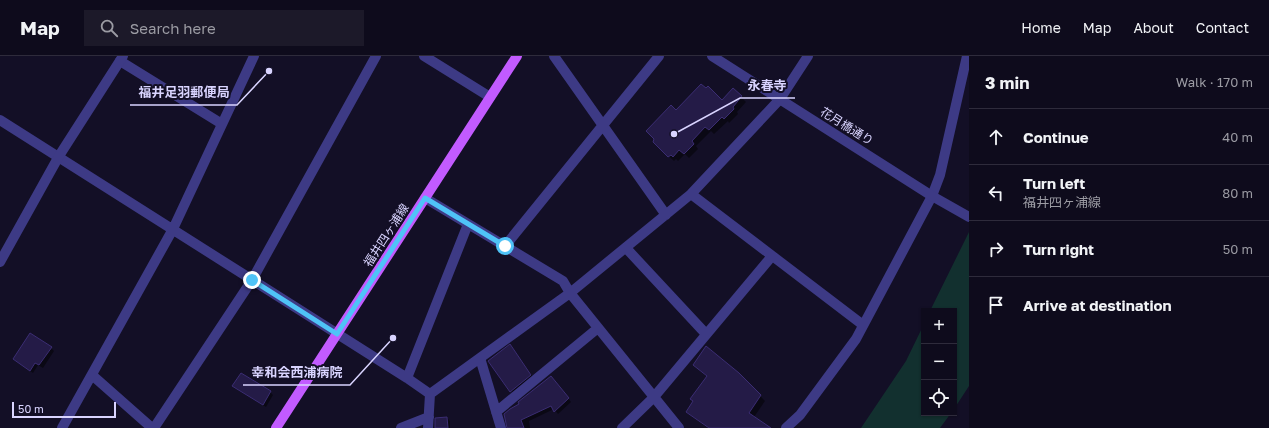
<!DOCTYPE html>
<meta charset="utf-8">
<style>
:root{--surface:#0e0b1c;--page:#1c1929;--text:#f1f3f6;--muted:#9b9ba3;--line:#2e2b3b}
body{margin:0;font-family:"Golos Text","Noto Sans JP",sans-serif;background:var(--page);color:var(--text)}
.controls{position:absolute;right:12px;bottom:12px;display:grid;overflow:hidden;border-radius:0px;box-shadow:0 1px 3px #0004}
.controls button{width:36px;height:36px;display:grid;place-items:center;padding:0;border:0;border-bottom:1px solid var(--line);background:var(--surface);color:var(--text);font:20px sans-serif}
.scale{position:absolute;left:12px;bottom:10px;width:104px;box-sizing:border-box;padding-left:4px;border:2px solid #d9d4ff;border-top:0;font-size:11px;line-height:14px;white-space:nowrap;color:#d9d4ff;-webkit-text-stroke:3px #130f26;paint-order:stroke}
.stop{position:absolute;width:12px;height:12px;margin:-9px;border:3px solid #4fc3f7;border-radius:50%;background:#fff}
.stop.end{background:#4fc3f7;border-color:#fff;box-shadow:0 1px 4px #0008}
.list{margin:0;padding:0;list-style:none}
h2{display:flex;justify-content:space-between;align-items:center;height:52px;margin:0;padding:0 16px;font-size:17px}
h2 small{font-size:13px;font-weight:400;color:var(--muted)}
.list li{display:grid;grid-template-columns:26px 1fr auto;gap:12px;align-items:center;box-sizing:border-box;height:56px;padding:0 16px;border-top:1px solid var(--line)}
.list b{display:block;font-size:15px;white-space:nowrap}
.list p{margin:0;font-size:13px;white-space:nowrap;color:var(--muted)}
.list em{font-size:13px;font-style:normal;color:var(--muted)}
.icon{flex:none;width:22px;height:22px;fill:none;stroke:currentColor;stroke-width:2;stroke-linecap:round;stroke-linejoin:round}
.map{position:relative;flex:none;width:969px;height:372px;overflow:hidden}
header{display:flex;align-items:center;gap:24px;box-sizing:border-box;height:56px;padding:0 20px;background:var(--surface);border-bottom:1px solid var(--line)}
header strong{font-size:19px}
nav{display:flex;gap:22px;margin-inline-start:auto;font-size:14px}
.search{width:280px;height:36px;background:var(--page);display:flex;align-items:center;gap:10px;box-sizing:border-box;padding:0 14px;border-radius:0px;color:var(--muted);font-size:15px}
main{display:flex}
aside{flex:1;background:var(--surface)}
.map>svg:first-child{display:block}
.green{fill:#12302f}
.shadow{fill:#0007}
.building{fill:#241b47;stroke:#3b2d73}
.lines{fill:none;stroke-linecap:round;stroke-linejoin:round}
.minor{stroke:#3d3a85;stroke-width:10}
.tertiary{stroke:#3d3a85;stroke-width:10}
.primary{stroke:#c25bff;stroke-width:10}
.route{stroke:#4fc3f7;stroke-width:5}
.labels{text-anchor:middle;dominant-baseline:central;stroke-width:4;stroke-linejoin:round;paint-order:stroke}
.street-label{font-size:12px;fill:#d9d4ff;stroke:#130f26}
.leader{fill:none;stroke:#d9d4ff;stroke-width:1.5}
.callout-dot{fill:#d9d4ff;stroke:#130f26;stroke-width:1.5}
.callout-label{font-size:13px;text-anchor:middle;font-weight:bold;fill:#d9d4ff;stroke:#130f26;stroke-width:4;stroke-linejoin:round;paint-order:stroke}
</style>
<header>
<strong>Map</strong>
<div class="search"><svg class="icon" aria-label="search" viewBox="0 0 24 24"><circle cx="10" cy="10" r="6"/><path d="M15 15l6 6"/></svg>Search here</div>
<nav><a>Home</a><a>Map</a><a>About</a><a>Contact</a></nav>
</header>
<main>
<div class="map">
<svg width="969" height="372" viewBox="0 0 969 372">
<rect width="100%" height="100%" fill="#130f26"/>
<!-- green -->
<path class="green" d="M969,176v154l-15,23v-98h-24z
M924,268v89h27l-11,15h-79l45,-67z"/>
<!-- shadow -->
<path class="shadow" d="M733,33l13,13 -9,10 1,2 -9,9 -1,-2 -14,13 -3,-3 -15,15 2,3 -9,9 -4,-4 -7,7 -2,-2 -2,2 -20,-19 22,-30 46,-11z
M51,292l3,3 -11,17 -5,-3 -5,8 -19,-14z
M513,293l21,29 -20,16 -25,-33z
M699,314l40,4 26,27 -11,16 15,11h-61l-16,-12 -5,-4 21,-35z
M554,324l17,22 -13,12 -4,-5 -25,12 1,7h-22l13,-23z
M234,330l36,6 3,3 -7,12z
M447,362l3,3v7h-15z"/>
<!-- building -->
<path class="building" d="M701,28l5,4 2,-2 14,14 11,-12 9,8 -9,11 1,2 -10,10 -2,-2 -13,13 -4,-3 -13,14 2,3 -10,10 -5,-4 -6,7 -2,-2 -3,2 -15,-15 1,-3 -8,-8 25,-26 5,5z
M30,277l22,14 -13,18 -4,-2 -5,8 -17,-12z
M510,288l21,31 -21,17 -22,-31z
M706,290l33,27 22,22 -12,18 22,15h-62l-23,-16 7,-11 -3,-2 17,-23 -14,-11z
M241,317l30,18 -8,14 -31,-19z
M551,320l18,22 -15,14 -3,-6 -30,14 3,8h-17l-3,-14 6,-5 9,-5 -1,-2z
M447,361l1,11h-13v-10z"/>
<g class="lines">
<!-- minor -->
<path class="minor" d="M424,0l66,41
M554,0l112,159
M120,5l102,63
M0,64l407,258 23,16 -2,34
M691,138l172,131
M425,142l138,83 7,12 109,135
M505,190l154,-190
M626,192l80,86
M480,302l21,70
M92,319l60,53
M407,322l61,-154
M430,338l140,-101 121,-99 89,-95 28,-43
M496,356l102,-84
M62,372l111,-199 81,-173
M154,372l98,-148 124,-224
M401,372l28,-11
M622,372l32,-31 118,-141
M786,372l14,-13 56,-76 76,-143 8,-21 27,-119"/>
<!-- tertiary -->
<path class="tertiary" d="M712,0l220,140 37,21
M0,206l59,-106 64,-100"/>
<!-- primary -->
<path class="primary" d="M276,372l241,-372"/>
</g>
<g class="lines">
<!-- route -->
<path class="route" d="M252,224l85,54 88,-136 80,48"/>
</g>
<g class="labels">
<!-- street labels -->
<g class="street-label">
<text transform="translate(847 70) rotate(32)">花月橋通り</text>
<text transform="translate(386 179) rotate(-57)">福井四ヶ浦線</text>
</g>
</g>
<!-- callouts -->
<path class="leader" d="M674 78L740 42H795M269 15L237 49H130M393 282L350 329H243"/>
<g class="callout-dot">
<circle cx="674" cy="78" r="4"/>
<circle cx="269" cy="15" r="4"/>
<circle cx="393" cy="282" r="4"/>
</g>
<g class="callout-label">
<text x="767" y="34">永春寺</text>
<text x="184" y="41">福井足羽郵便局</text>
<text x="297" y="321">幸和会西浦病院</text>
</g>
</svg>
<div class="controls">
<button>+</button>
<button>−</button>
<button><svg class="icon" aria-label="locate" viewBox="0 0 24 24"><circle cx="12" cy="12" r="6"/><path d="M12 2v4M12 18v4M2 12h4M18 12h4"/></svg></button>
</div>
<div class="scale">50 m</div>
<div class="stop" style="left:505px;top:190px"></div>
<div class="stop end" style="left:252px;top:224px"></div>
</div>
<aside>
<h2>3 min<small>Walk · 170 m</small></h2>
<ul class="list">
<li><svg class="icon" aria-label="ahead" viewBox="0 0 24 24"><path d="M12 20V5M6 11l6-6 6 6"/></svg><div><b>Continue</b></div><em>40 m</em></li>
<li><svg class="icon" aria-label="left" viewBox="0 0 24 24"><path d="M17 20v-9H6M10 6l-5 5 5 5"/></svg><div><b>Turn left</b><p>福井四ヶ浦線</p></div><em>80 m</em></li>
<li><svg class="icon" aria-label="right" viewBox="0 0 24 24"><path d="M7 20v-9h11M14 6l5 5-5 5"/></svg><div><b>Turn right</b></div><em>50 m</em></li>
<li><svg class="icon" aria-label="arrive" viewBox="0 0 24 24"><path d="M6 21V4h12l-3 4 3 4H6"/></svg><div><b>Arrive at destination</b></div></li>
</ul>
</aside>
</main>
